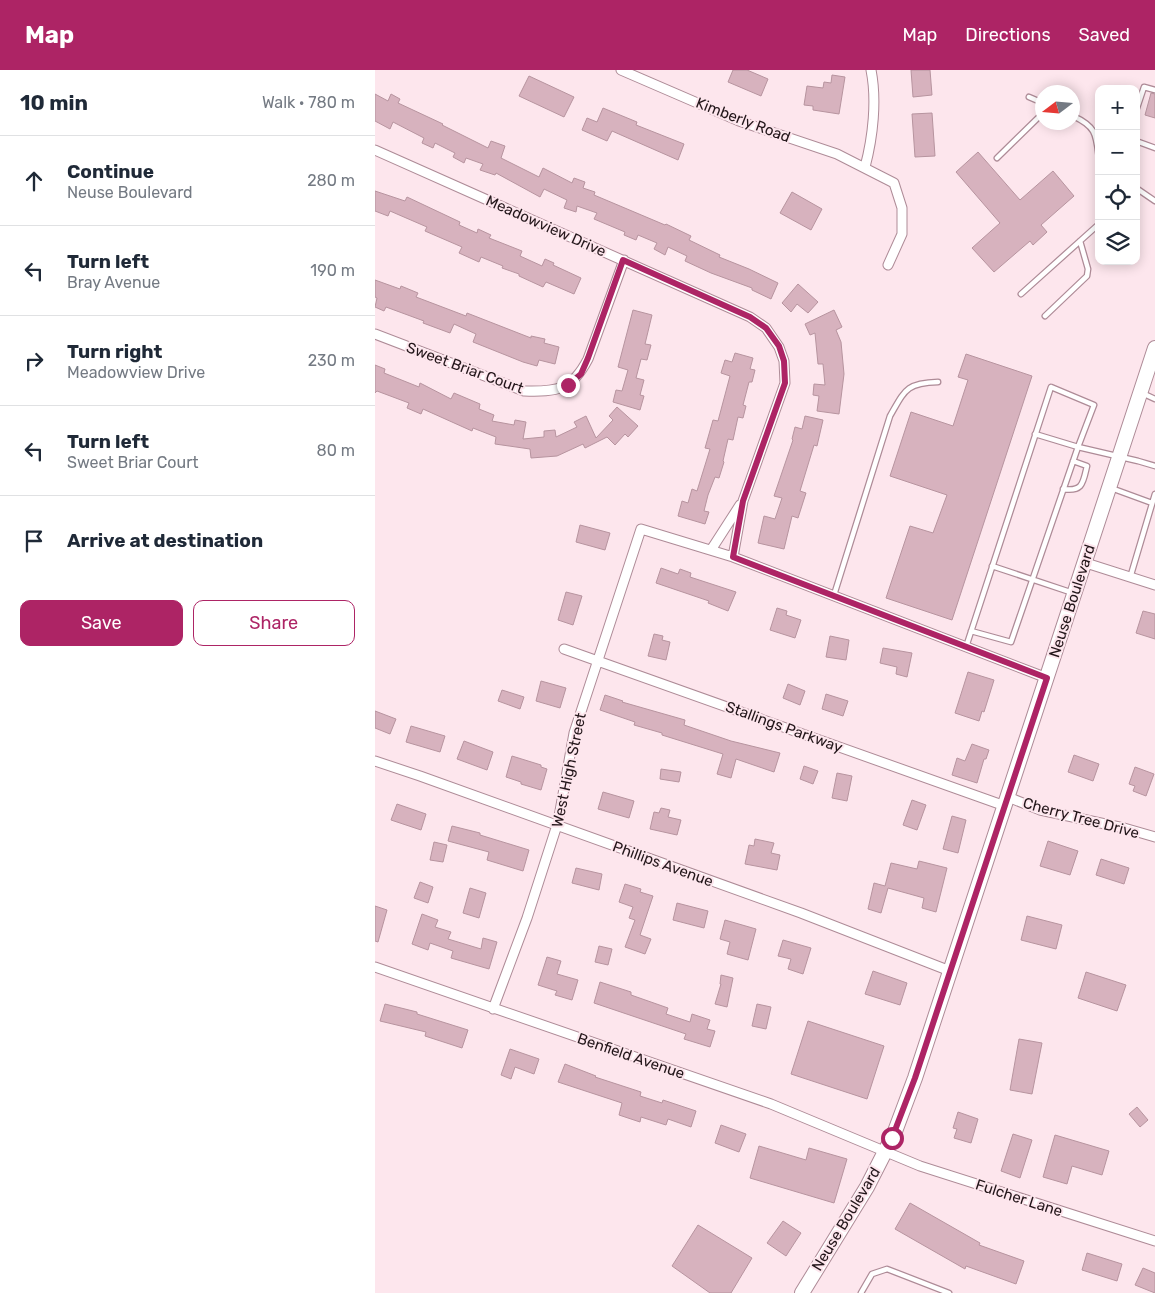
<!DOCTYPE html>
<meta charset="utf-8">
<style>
:root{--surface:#fff;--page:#f6f6f7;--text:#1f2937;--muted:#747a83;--line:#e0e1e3;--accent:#ad2465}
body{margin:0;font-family:Rubik,sans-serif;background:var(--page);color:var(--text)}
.controls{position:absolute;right:15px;top:15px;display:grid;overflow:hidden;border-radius:10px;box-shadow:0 2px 12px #0003}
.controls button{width:45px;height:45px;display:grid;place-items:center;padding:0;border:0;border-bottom:1px solid var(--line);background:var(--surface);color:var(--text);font:25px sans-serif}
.compass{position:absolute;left:660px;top:15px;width:45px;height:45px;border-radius:50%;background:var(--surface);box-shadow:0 2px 12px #0003;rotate:254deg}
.stop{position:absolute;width:15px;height:15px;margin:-11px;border:4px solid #ad2465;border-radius:50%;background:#fff}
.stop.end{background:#ad2465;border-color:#fff;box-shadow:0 1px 5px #0008}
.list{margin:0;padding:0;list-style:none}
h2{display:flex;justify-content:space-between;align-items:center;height:65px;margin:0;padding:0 20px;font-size:21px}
h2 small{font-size:16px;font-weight:400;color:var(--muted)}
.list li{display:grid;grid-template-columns:32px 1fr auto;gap:15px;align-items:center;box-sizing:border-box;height:90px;padding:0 20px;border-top:1px solid var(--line)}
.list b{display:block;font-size:19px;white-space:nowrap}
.list p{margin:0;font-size:16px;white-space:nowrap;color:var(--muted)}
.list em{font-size:16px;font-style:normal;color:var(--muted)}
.actions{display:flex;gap:10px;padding:15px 20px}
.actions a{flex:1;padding:11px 0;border:1px solid var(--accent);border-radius:10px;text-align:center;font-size:18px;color:var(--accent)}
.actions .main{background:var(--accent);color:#fff}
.icon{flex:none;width:28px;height:28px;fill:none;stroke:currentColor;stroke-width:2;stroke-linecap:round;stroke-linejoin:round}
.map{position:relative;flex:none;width:780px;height:1223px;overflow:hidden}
header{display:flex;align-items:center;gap:30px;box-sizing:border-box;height:70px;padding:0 25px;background:var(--accent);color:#fff}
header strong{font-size:24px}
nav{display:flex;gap:28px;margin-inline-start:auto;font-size:18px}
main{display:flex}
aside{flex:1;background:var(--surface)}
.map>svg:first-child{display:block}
.building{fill:#d7b2be;stroke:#b7949f}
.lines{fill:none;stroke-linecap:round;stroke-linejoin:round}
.lane-casing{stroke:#ae8b97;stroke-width:7}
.street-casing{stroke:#ae8b97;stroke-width:11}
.primary-casing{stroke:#ae8b97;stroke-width:16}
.lane{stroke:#fff;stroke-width:4.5}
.street{stroke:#fff;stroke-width:9}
.primary{stroke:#fff;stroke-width:14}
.route{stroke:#ad2465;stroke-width:6}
.labels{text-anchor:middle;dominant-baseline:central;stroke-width:4;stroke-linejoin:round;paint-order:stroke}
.street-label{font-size:15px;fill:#23161a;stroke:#fde6ed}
</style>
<header>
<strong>Map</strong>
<nav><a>Map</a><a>Directions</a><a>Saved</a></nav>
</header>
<main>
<aside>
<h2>10 min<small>Walk · 780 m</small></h2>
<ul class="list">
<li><svg class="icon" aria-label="ahead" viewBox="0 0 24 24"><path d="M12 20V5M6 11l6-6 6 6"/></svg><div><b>Continue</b><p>Neuse Boulevard</p></div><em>280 m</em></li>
<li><svg class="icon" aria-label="left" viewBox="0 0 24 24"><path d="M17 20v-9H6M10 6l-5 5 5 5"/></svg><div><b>Turn left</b><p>Bray Avenue</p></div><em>190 m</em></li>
<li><svg class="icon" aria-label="right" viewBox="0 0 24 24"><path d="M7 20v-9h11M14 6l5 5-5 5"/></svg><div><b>Turn right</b><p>Meadowview Drive</p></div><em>230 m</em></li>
<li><svg class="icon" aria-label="left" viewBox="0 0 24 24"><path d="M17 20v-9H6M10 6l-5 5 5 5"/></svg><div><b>Turn left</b><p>Sweet Briar Court</p></div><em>80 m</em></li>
<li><svg class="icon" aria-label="arrive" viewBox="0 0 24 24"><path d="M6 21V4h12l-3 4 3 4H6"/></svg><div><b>Arrive at destination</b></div></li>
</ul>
<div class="actions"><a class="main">Save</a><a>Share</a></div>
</aside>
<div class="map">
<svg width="780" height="1223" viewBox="0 0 780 1223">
<rect width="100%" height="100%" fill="#fde6ed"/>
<!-- building -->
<path class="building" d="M358,0h14l21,9 -7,17 -33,-14z
M536,0h19l2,25 -19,2z
M457,5l13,2 -6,37 -26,-4v-4l-9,-1 3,-19 16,2 1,-6 7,1z
M154,6l45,21 -10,20 -45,-21z
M776,23l4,1v24l-10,-3z
M0,24l13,7 3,-7 9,5 -2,4 45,21 -1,1 46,23 3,-7 14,5 -4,12 38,19 4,-9 29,15 2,-5 11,4 -2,6 12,4 -1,3 71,30 1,-1 25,12 -2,4 31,15 -1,2 30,12 29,14 -7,16 -19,-9v-2l-41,-15 -26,-12 2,-5 -19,-9 -3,8 -11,-6 3,-6 -19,-8 -2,5 -12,-5 1,-3 -31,-13 3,-6 -20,-7 -1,6 -12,-4 3,-8 -23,-11 -4,8 -44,-24 -1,2 -15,-5 3,-6 -17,-6 -2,5 -11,-6 2,-4 -20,-10 -2,5 -11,-5 2,-5 -31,-16 -3,7 -15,-8z
M228,38l34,14 -1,3 48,19 -6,16 -66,-29 -5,10 -25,-11 5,-12 10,4z
M557,43l3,43 -20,1 -3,-43z
M603,82l42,48 33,-29 21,25 -33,29 6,7 -14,13 -3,-4 -36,31 -22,-24 28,-25 -44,-51z
M0,121l30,10 2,-4 53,25 -1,3 18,8 1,-4 13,6 -2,3 33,13 -2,5 22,10 3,-7 9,4 -1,2 28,13 -7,16 -28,-12 -3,5 -24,-11v-2l-17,-6 1,-2 -22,-9 -2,5 -20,-9 3,-6 -37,-16 2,-4 -37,-16 -2,5 -13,-5z
M417,122l30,17 -11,21 -31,-17z
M0,210l25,9 1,-3 17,7 -2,4 50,19 1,-3 64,25v-2l14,3 -1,4 15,4 -4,17 -16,-4 -2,6 -14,-4 -50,-20 3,-8 -22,-10 -4,9 -27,-10 1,-2 -38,-14 -2,4 -9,-4 2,-9 -2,-1z
M423,214l20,18 -10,11 -11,-9 -6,8 -9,-9z
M258,240l19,5 -7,29 6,1 -4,15 -6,-1 -5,19 8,2 -4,15 4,1 -4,14 -27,-8 3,-12 6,1 6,-21 -10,-3z
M459,240l8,17 -6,3 5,12 3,32 -5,40 -22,-3 2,-15 -6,-1 1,-11 11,1 -2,-21h-5l-3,-31 -5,2 -5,-11z
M360,283l18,5 -3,11 5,1 -3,12h-3l-6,23 3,1 -3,12 -5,-1 -5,23 -5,-1 -5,22 1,1 -5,16 -4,-1 -7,18 -4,16 5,1 -4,12 -27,-8 4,-15 6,2 4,-14 5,2 13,-42 -5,-1 8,-28 5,1 12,-45 -9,-3 4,-13 7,2z
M591,284l66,22 -80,244 -66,-22 24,-72 23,7 14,-38 -57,-19 21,-64 42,14 15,-46 -10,-3z
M0,295l10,4 -1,4 35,14 1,-4 31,16 3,-6 26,11 -1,5 15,6 -2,6 22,4 1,-5 11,2 -3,17 21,-2v-6l11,-1 1,7 21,-10 -3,-5 12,-6 10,22 17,-18 -4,-4 8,-9 21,19 -10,11 -3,-3 -10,11 -8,-8 -22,11 -2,-4 -26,12 -26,2 -1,-9 -35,-5 1,-7 -23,-9 -1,3 -49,-22 -2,5 -14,-6 2,-5 -32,-12 -2,2z
M430,346l18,4 -6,26 -3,-1 -14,46 6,2 -8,25 -6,-2 -8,33 -26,-6 6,-27 11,3 7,-21 -8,-2 19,-56 -1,-1 3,-12 7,2z
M205,455l30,8 -5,17 -29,-8z
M286,498l17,6 2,-5 11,4 -1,4 46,15 -8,19 -20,-8 1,-2 -53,-18z
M191,522l16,4 -9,29 -15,-5z
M402,538l10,3 -1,4 15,5 -6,18 -25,-8z
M768,541l12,3v25l-19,-6z
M279,564l9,2 -1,4 8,2 -4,18 -18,-4z
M455,566l19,4 -3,20 -20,-3z
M508,578l29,5 -5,24 -11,-3 1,-7 -17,-4z
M593,602l26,8 -10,32 -2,-1 -3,10 -24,-8z
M166,611l25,7 -6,20 -24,-7z
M413,614l17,7 -5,14 -17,-7z
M127,620l22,7 -4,12 -22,-8z
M451,624l22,7 -5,15 -21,-7z
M230,625l18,6 -1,1 63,18 -1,5 47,16 49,12 -6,19 -38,-13 -5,19 -14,-4 6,-20 -61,-19v-2l-28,-8 1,-3 -35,-12z
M0,641l21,8 -6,15 -15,-6z
M36,656l34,10 -5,16 -34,-10z
M89,671l29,11 -6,18 -30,-11z
M597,674l17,6 -3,9h-2l-7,24 -25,-8 5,-17 8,3z
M699,685l25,9 -6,17 -25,-9z
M137,686l29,9v2l6,2 -6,21 -20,-6v-2l-15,-5z
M429,696l14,5 -5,13 -13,-5z
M760,697l19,7 -8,22 -13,-5 2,-5 -6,-2z
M286,699l20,3 -2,10 -19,-3z
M462,703l15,3 -5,25 -15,-3z
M228,722l31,9 -5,17 -31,-9z
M537,730l14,5 -9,25 -14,-5z
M22,734l29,10 -5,16 -30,-10z
M286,738l9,2 -2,7 13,3 -4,15 -27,-6 4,-17 5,1z
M577,746l14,4 -8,33 -15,-4z
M77,756l28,7v2l49,15 -6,21 -36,-11 2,-8 -41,-11z
M380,769l19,4 -3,10 9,2 -3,15 -32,-6 4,-19 5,1z
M673,771l30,10 -8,24 -30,-9z
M59,772l13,3 -4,17 -13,-2z
M726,789l28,9 -5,16 -28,-9z
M544,791l28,7 -11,44 -14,-4 2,-10 -36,-10 -7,25 -13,-4 6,-26 11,3 6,-23 26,6z
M201,798l26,6 -3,16 -27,-7z
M45,812l13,5 -5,16 -14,-5z
M250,814l16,5 -1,3 13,4 -13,39 11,4 -6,15 -20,-7 10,-27 -6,-2 4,-11 -14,-5z
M95,818l16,5 -7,25 -16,-5z
M302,833l31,8 -4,17 -31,-8z
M0,836l12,4 -9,32 -3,-1z
M47,844l16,6 -3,7 16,5 -3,7 33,10 2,-11 14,4 -8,27 -38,-11 2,-7 -23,-8 -2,7 -16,-6z
M652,846l35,9 -6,24 -35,-9z
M350,850l31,9 -8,31 -21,-6 3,-12 -10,-3z
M408,870l28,8 -8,26 -15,-5 3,-10 -13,-3z
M224,876l13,3 -4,16 -13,-3z
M172,887l14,4 -4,13 21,6 -6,20 -17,-5 2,-4 -19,-6z
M498,901l34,12 -7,22 -35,-11z
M711,902l40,13 -9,26 -39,-13z
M346,905l12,3 -6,29 -12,-3 6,-20h-1z
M225,912l31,10v3l37,13 -2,6 24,8 2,-8 18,6 -3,9 8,2 -5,16 -26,-8 2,-5 -92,-31z
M10,934l32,8v2l51,16 -6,18 -37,-12 1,-4 -46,-11z
M382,934l14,3 -5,22 -14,-3z
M433,951l76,25 -17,53 -76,-25z
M644,969l23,4 -10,51 -22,-4z
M135,979l29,10 -5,15 -19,-7 -4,12 -10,-4z
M190,994l31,12 -1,1 46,15 -1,4 22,7 1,-3 33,11 -5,16 -23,-8 -2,6 -25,-8 -1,5 -21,-7 3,-12 -64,-21z
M762,1037l11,13 -8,7 -11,-13z
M583,1042l20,7 -7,24 -17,-5 3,-9 -4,-1z
M346,1055l25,9 -7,18 -24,-9z
M638,1064l19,6 -12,38 -19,-7z
M680,1065l54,16 -7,24 -30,-9 -5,18 -24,-7z
M384,1076l47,14 3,-12 38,11 -13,44 -84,-25z
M535,1133l70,40 -1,2 45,16 -8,23 -50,-18 -1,3 -70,-40z
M408,1151l18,12 -15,23 -19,-13z
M323,1155l54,33 -21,35h-21l-38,-27z
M712,1183l35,11 -5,17 -35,-11z
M768,1198l12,5v20l-20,-8z"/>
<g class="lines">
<defs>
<path id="lane" d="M654,27l14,6
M761,41l8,-24 11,3
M698,46c24,11 23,19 26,43
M761,71l19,7
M622,88l46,-45
M761,118l19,13
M646,224l78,-70
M670,246l42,-40 1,-7 -8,-28
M767,323l13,6
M736,418l41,15
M688,419c20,3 20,-6 24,-23l-14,-5
M617,496l81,27
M755,508l25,-84
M459,525l56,-179c15,-26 16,-33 48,-34
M596,561l40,11 67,-195 -43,-13
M591,577l85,-260 43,18 -16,42 60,14 17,5
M486,1223l11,-19 15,-5 62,24"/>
<path id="street" d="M246,0l118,51 98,33 57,29 8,25v26l-14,31
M0,80l375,167 16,11 13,19 5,14 1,22 -42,118 -10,56
M490,97c8,-30 12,-67 6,-97
M0,264l149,57c33,1 48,-1 64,-32l36,-99
M336,480l29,-45
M711,493l69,22
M189,579l441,157
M0,691l45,15 381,137 149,58
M633,727l32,13 84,18 31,9
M0,897l396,137 149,62 235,75
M118,939l34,-91 31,-96 16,-89 67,-204 92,28 314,121"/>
<path id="primary" d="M427,1223l65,-106 27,-53 21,-56 240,-730"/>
</defs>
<!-- lane casing -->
<use href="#lane" class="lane-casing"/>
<!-- street casing -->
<use href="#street" class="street-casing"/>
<!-- primary casing -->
<use href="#primary" class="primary-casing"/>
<!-- lane -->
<use href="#lane" class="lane"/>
<!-- street -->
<use href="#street" class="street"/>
<!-- primary -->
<use href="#primary" class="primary"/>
</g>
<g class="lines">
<!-- route -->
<path class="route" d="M193,315l13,-11 7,-16 35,-98 127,57 16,11 13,18 5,15 1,22 -42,118 -10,56 314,121 -132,400 -23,60"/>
</g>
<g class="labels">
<!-- street labels -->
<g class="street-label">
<text transform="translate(368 50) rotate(21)">Kimberly Road</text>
<text transform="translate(171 156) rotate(24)">Meadowview Drive</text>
<text transform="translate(90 298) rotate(20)">Sweet Briar Court</text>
<text transform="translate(697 531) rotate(-72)">Neuse Boulevard</text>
<text transform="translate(409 657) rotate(20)">Stallings Parkway</text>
<text transform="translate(194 700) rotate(-78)">West High Street</text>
<text transform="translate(706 748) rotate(15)">Cherry Tree Drive</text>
<text transform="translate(288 794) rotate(20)">Phillips Avenue</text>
<text transform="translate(256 986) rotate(19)">Benfield Avenue</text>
<text transform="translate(644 1128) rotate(18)">Fulcher Lane</text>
<text transform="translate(471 1149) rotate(-59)">Neuse Boulevard</text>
</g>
</g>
</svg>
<div class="controls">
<button>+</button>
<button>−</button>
<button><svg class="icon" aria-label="locate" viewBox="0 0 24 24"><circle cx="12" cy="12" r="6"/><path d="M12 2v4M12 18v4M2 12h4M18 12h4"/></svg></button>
<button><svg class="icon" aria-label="layers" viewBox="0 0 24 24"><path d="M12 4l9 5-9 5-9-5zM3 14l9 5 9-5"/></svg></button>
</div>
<svg class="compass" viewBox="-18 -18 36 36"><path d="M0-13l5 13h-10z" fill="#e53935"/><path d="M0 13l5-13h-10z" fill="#747a83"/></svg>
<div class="stop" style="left:517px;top:1068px"></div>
<div class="stop end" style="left:193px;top:315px"></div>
</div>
</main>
